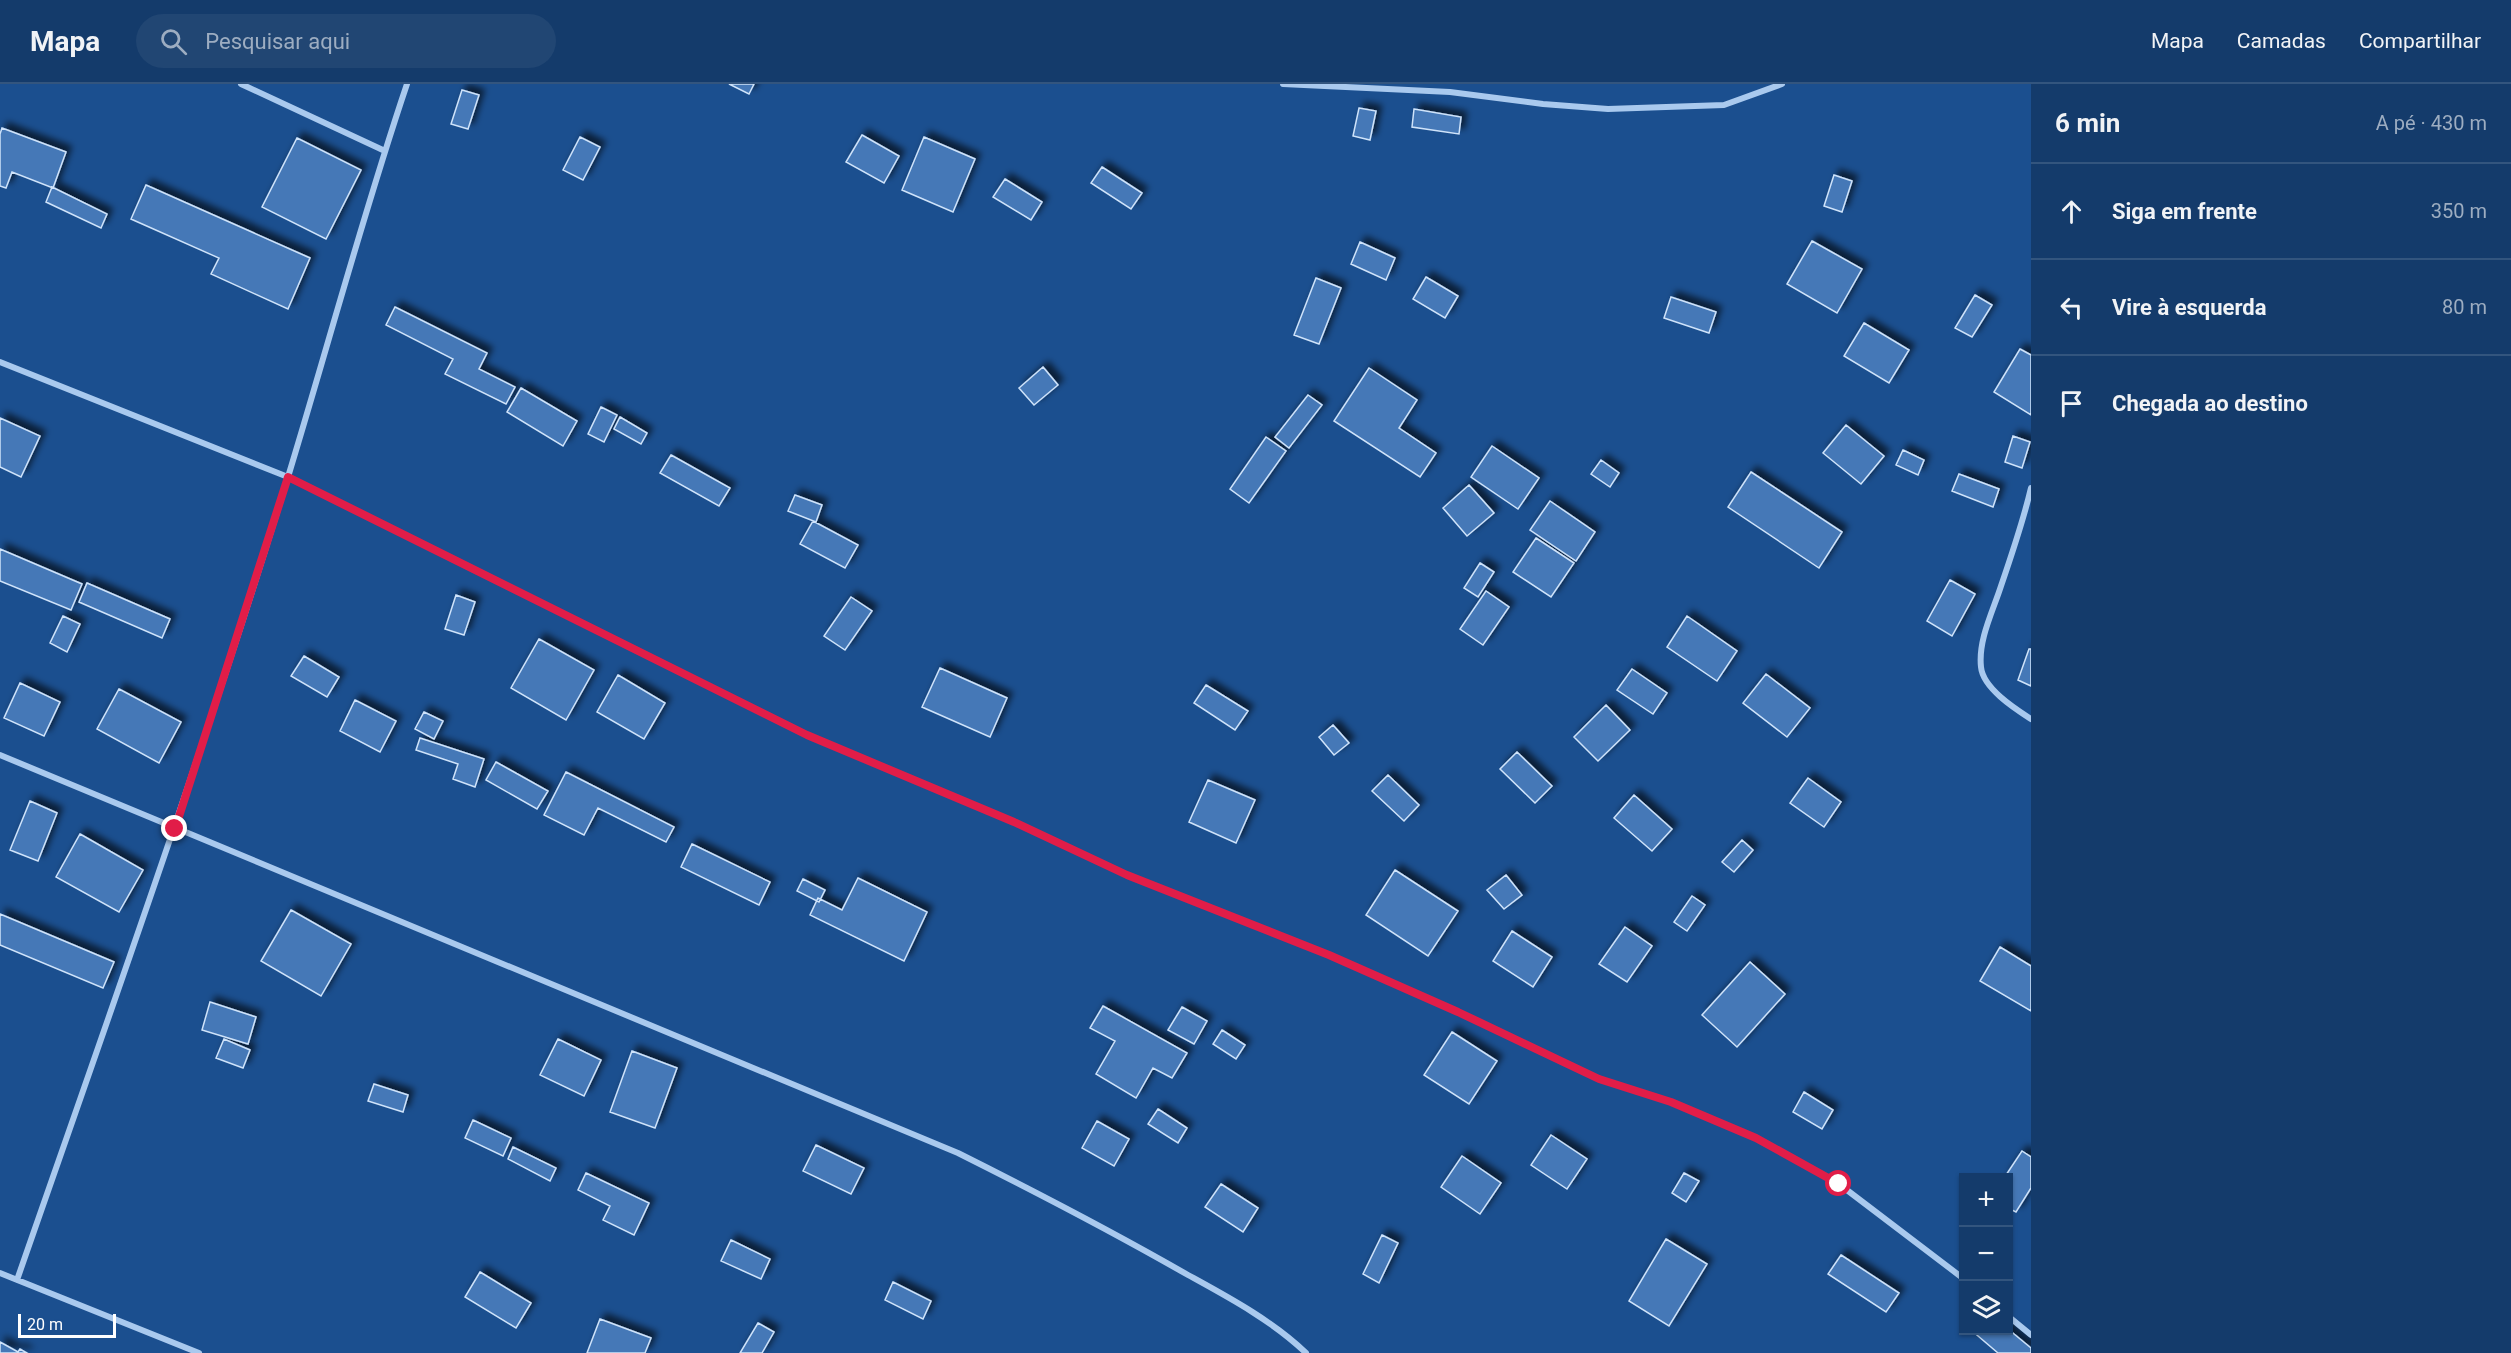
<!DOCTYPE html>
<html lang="pt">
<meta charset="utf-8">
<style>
:root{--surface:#143b6b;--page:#214673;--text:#f1f3f6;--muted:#9dadc1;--line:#33557e}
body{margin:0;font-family:Roboto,sans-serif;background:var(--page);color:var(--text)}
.controls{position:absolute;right:18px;bottom:18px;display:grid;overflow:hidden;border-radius:0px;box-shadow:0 2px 4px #0004}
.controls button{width:54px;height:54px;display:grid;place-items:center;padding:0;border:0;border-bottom:2px solid var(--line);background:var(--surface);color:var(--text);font:30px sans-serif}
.scale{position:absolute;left:18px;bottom:15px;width:98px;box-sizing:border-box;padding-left:6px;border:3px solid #fff;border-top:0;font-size:16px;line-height:21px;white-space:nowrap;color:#fff;-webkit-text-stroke:4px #1b4f8f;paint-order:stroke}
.stop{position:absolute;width:18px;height:18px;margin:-14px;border:4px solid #e11d48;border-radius:50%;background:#fff}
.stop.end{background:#e11d48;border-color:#fff;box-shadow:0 2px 6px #0008}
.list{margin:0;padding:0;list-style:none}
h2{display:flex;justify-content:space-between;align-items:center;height:78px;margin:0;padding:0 24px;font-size:26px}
h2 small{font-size:20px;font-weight:400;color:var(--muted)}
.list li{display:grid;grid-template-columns:39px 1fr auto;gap:18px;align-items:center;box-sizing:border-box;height:96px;padding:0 24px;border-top:2px solid var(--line)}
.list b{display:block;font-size:22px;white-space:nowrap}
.list em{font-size:20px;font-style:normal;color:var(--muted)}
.icon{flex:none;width:33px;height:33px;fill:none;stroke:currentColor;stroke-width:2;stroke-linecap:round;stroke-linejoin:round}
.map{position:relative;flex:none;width:2031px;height:1269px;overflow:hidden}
header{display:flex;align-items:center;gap:36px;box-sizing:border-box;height:84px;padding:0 30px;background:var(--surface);border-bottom:2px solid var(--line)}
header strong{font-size:28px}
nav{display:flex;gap:33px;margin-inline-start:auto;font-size:21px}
.search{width:420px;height:54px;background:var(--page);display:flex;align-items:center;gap:15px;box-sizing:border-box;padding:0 21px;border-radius:33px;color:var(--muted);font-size:22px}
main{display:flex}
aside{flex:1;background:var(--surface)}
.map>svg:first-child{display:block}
.building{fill:#4478b7;stroke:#cfe3fa;stroke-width:1.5;filter:url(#shadow)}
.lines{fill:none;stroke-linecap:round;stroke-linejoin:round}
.minor{stroke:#a9c9ee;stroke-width:6}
.route{stroke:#e11d48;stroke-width:8}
</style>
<header>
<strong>Mapa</strong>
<div class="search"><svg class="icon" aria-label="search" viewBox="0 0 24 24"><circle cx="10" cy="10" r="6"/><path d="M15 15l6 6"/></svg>Pesquisar aqui</div>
<nav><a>Mapa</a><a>Camadas</a><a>Compartilhar</a></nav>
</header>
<main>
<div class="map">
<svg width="2031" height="1269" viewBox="0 0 2031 1269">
<defs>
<filter id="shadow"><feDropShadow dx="5.5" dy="-5.5" stdDeviation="3" flood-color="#0009"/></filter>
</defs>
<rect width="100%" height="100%" fill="#1b4f8f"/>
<!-- building -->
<path class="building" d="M729,0h25l-5,10z
M462,6l17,5 -11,34 -17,-5z
M1359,24l17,3 -6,29 -17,-4z
M1414,25l47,8 -2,17 -47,-7z
M2,44l64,24 -13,36 -41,-16 -6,16 -6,-2v-52z
M862,51l37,21 -15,27 -38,-21z
M580,53l20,10 -17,33 -20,-10z
M924,53l51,22 -22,53 -51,-22z
M297,54l64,32 -35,69 -64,-32z
M1102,83l40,26 -11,16 -40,-26z
M1834,91l18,6 -10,31 -18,-6z
M1005,95l37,23 -11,18 -38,-23z
M146,101l164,73 -22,51 -77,-35 8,-16 -88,-39z
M52,103l55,27 -6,14 -55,-26z
M1812,157l50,28 -25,44 -50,-29z
M1360,158l35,16 -9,22 -35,-16z
M1426,193l32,19 -13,22 -32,-19z
M1316,194l25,10 -22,56 -25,-9z
M1975,211l17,10 -20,32 -17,-9z
M1671,213l45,15 -7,21 -45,-15z
M395,223l92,46 -8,16 36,18 -9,17 -61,-30 8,-15 -67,-34z
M1864,239l45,27 -20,33 -45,-27z
M2020,265l11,6v60l-37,-23z
M1043,283l15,18 -24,20 -15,-17z
M1369,284l48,32 -18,28 37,25 -16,24 -86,-56z
M521,304l56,33 -14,25 -56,-34z
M1308,311l14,10 -33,43 -14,-11z
M601,323l16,8 -13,27 -16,-8z
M620,333l27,16 -6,11 -27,-15z
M0,334l40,18 -19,41 -21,-10z
M1846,341l38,31 -23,28 -38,-31z
M2013,352l17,6 -8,26 -17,-6z
M1266,353l20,14 -37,52 -19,-14z
M1492,362l47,32 -21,31 -47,-32z
M1903,366l21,10 -6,15 -22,-10z
M671,371l59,33 -11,18 -59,-33z
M1601,376l18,13 -9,14 -19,-13z
M1751,388l91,60 -23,36 -91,-61z
M1959,390l40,15 -6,18 -41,-16z
M1469,401l25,28 -27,23 -24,-28z
M795,411l27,10 -6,17 -28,-11z
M1550,417l45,31 -19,29 -46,-31z
M813,437l45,24 -13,23 -45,-24z
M1536,454l38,25 -23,34 -38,-25z
M0,465l82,35 -11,26 -71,-29z
M1480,479l14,9 -16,25 -14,-9z
M1950,496l25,14 -23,42 -25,-15z
M87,499l83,36 -8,19 -83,-36z
M1486,507l23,16 -26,38 -23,-16z
M456,511l19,7 -11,33 -19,-6z
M851,513l21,14 -27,39 -21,-14z
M63,532l17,8 -13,28 -17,-9z
M1687,532l50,35 -20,30 -50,-34z
M539,555l55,31 -28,50 -55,-32z
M2029,565h2v37l-13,-6z
M304,572l35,21 -12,20 -36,-21z
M940,584l67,30 -17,39 -68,-30z
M1632,585l35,24 -14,21 -36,-24z
M1766,590l44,34 -23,29 -44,-34z
M618,591l47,28 -21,36 -47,-27z
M20,599l40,19 -16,34 -40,-18z
M1206,601l42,26 -13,19 -41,-27z
M119,605l62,33 -22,41 -62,-34z
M355,616l41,21 -16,31 -40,-21z
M1606,621l24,25 -32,31 -24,-24z
M424,628l19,9 -9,18 -19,-10z
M1333,641l16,18 -15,12 -15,-18z
M420,654l64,21 -9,28 -22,-8 5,-15 -42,-14z
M1517,668l35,34 -17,17 -35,-34z
M496,678l52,29 -11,18 -51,-29z
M566,688l108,55 -8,15 -68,-34 -14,27 -40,-20z
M1388,691l31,30 -15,16 -32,-30z
M1808,694l33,24 -17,25 -34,-24z
M1208,696l47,20 -19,43 -47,-21z
M1634,711l38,34 -20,22 -38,-33z
M30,717l27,12 -19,48 -28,-11z
M80,750l63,36 -24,42 -63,-35z
M1742,756l11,10 -19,22 -12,-10z
M692,760l78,38 -11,23 -78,-38z
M1395,786l63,41 -30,45 -62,-41z
M1506,791l16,20 -18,14 -17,-19z
M858,794l69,34 -23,49 -94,-46 8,-17 24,12z
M803,795l22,11 -6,12 -22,-11z
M1692,812l13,9 -18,26 -13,-9z
M291,826l60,34 -30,52 -60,-35z
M0,830l114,48 -11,26 -103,-43z
M1625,843l27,19 -25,36 -28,-18z
M1512,847l40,26 -19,30 -40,-26z
M2000,863l31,19v45l-51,-30z
M1750,878l35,32 -48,53 -35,-32z
M210,918l46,15 -8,27 -46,-14z
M1103,922l84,47 -15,25 -19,-10 -17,30 -40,-24 19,-33 -25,-13z
M1182,923l25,14 -13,23 -26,-14z
M1222,946l23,15 -9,14 -23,-15z
M1452,948l45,29 -28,43 -45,-29z
M224,955l26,11 -7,18 -27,-10z
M558,955l43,21 -17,36 -44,-21z
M632,967l45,17 -22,60 -45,-16z
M374,1000l34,11 -5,17 -35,-11z
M1804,1008l29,18 -11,19 -29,-17z
M1158,1025l29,19 -9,15 -30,-19z
M473,1036l38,18 -8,18 -38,-18z
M1097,1037l32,18 -15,27 -32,-18z
M1551,1051l36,24 -20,30 -36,-24z
M816,1061l48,23 -13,26 -48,-23z
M513,1063l43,21 -6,13 -42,-22z
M2022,1067l9,6v31l-15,24 -8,-4v-30h-4z
M1462,1072l39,27 -21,31 -39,-27z
M586,1089l63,30 -15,32 -31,-15 7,-14 -32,-16z
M1684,1089l15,8 -13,21 -14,-9z
M1221,1100l37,24 -15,24 -38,-25z
M1382,1151l16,8 -19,40 -16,-9z
M1666,1155l41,25 -38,62 -40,-25z
M731,1156l39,19 -9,20 -40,-18z
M1841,1171l58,38 -13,19 -58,-38z
M480,1188l51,31 -15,25 -51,-31z
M893,1198l38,19 -8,18 -38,-19z
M600,1235l51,19 -6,15h-58z
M758,1239l16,9 -12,21h-22z
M2008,1245l23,19v5h-33l-27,-23z
M0,1258l18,10 2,-3 7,4h-27z"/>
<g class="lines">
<!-- minor -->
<path class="minor" d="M241,0l144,67
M1283,0l167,8 93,12 65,5 116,-4 58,-21
M0,278l288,115 519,258 207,87 113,53 202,80 129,57 141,67 72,23 85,36 83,46 125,95
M2031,404c-8,34 -19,66 -30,98 -8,25 -23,54 -20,81 2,21 33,41 50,52
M0,671l958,398c78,39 155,79 230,122 40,22 85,46 118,78
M0,1189l199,80
M17,1196c93,-267 188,-533 271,-803 40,-131 75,-263 119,-393
M2008,1232l23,19"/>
</g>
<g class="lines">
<!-- route -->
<path class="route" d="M175,745l113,-352 519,258 207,87 113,53 202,80 129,57 141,67 72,23 85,36 83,46"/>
</g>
</svg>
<div class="controls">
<button>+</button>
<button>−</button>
<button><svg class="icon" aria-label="layers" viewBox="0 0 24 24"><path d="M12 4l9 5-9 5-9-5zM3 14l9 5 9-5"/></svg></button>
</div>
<div class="scale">20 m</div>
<div class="stop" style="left:1839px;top:1100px"></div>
<div class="stop end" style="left:175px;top:745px"></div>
</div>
<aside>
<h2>6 min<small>A pé · 430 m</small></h2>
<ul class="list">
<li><svg class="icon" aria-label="ahead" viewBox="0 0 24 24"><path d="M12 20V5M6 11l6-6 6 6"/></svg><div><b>Siga em frente</b></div><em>350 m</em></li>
<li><svg class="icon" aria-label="left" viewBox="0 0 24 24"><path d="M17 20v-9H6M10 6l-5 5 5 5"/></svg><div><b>Vire à esquerda</b></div><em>80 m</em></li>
<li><svg class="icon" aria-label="arrive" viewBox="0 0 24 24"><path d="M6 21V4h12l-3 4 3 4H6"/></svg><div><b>Chegada ao destino</b></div></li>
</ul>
</aside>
</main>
